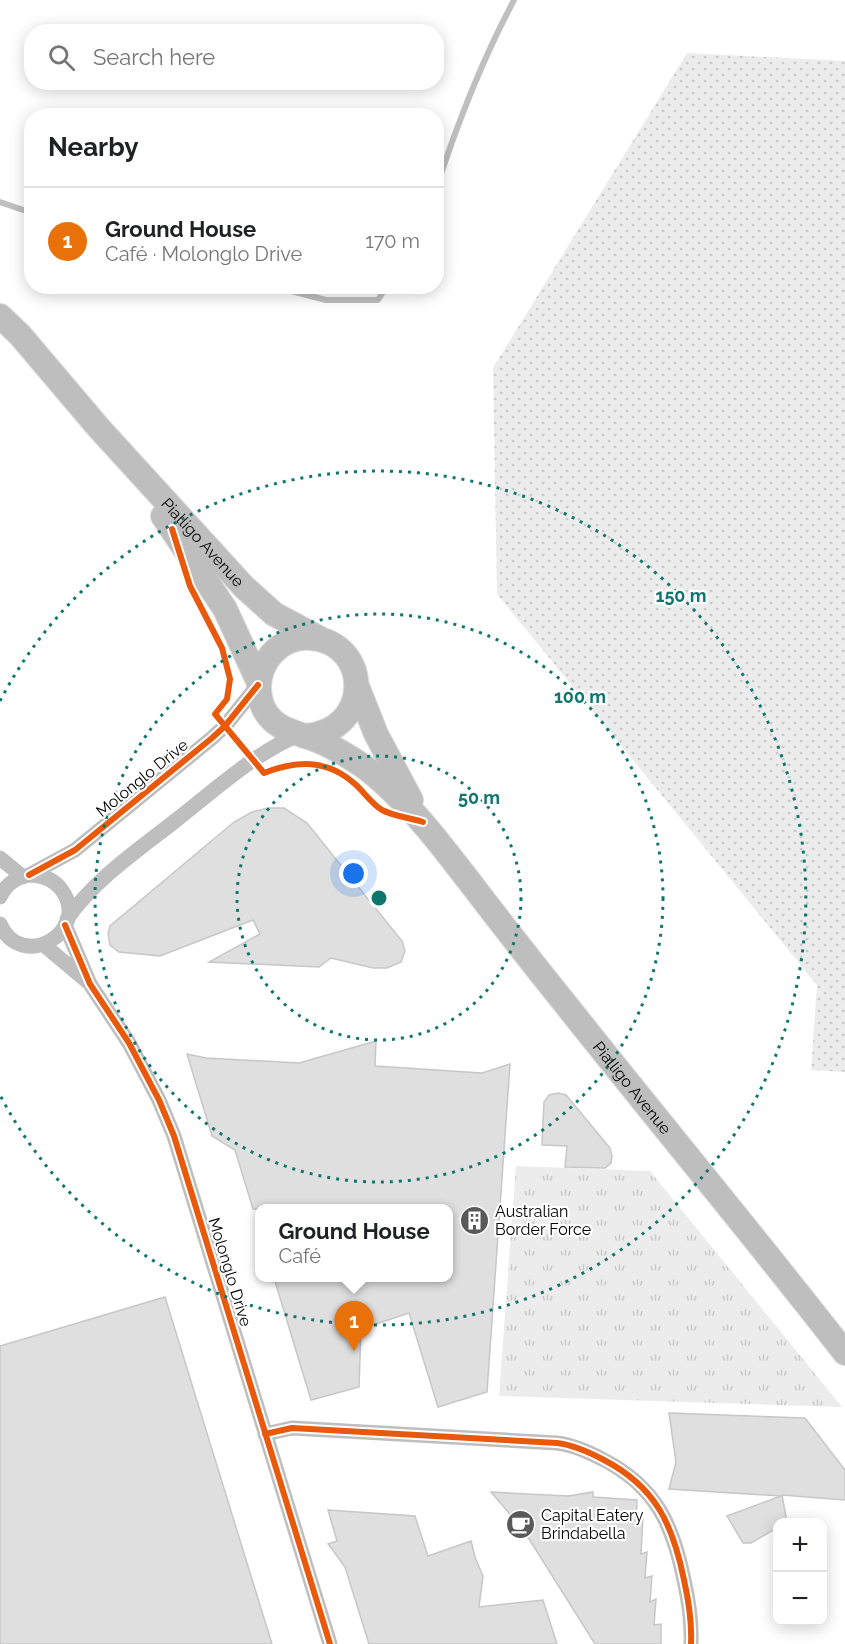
<!DOCTYPE html>
<meta charset="utf-8">
<style>
:root{--surface:#fff;--page:#f6f6f6;--text:#202124;--muted:#757577;--line:#e0e0e0;--accent:#595959}
body{margin:0;font-family:Raleway,sans-serif;background:var(--page);color:var(--text)}
.controls{position:absolute;right:18px;bottom:18px;display:grid;overflow:hidden;border-radius:12px;box-shadow:0 3px 15px #0003}
.controls button{width:54px;height:54px;display:grid;place-items:center;padding:0;border:0;border-bottom:2px solid var(--line);background:var(--surface);color:var(--text);font:30px sans-serif}
.you{position:absolute;left:354px;top:874px;width:21px;height:21px;margin:-15px;border:4px solid #fff;border-radius:50%;background:#1a73e8;box-shadow:0 0 0 9px #1a73e833}
.badge{display:grid;place-items:center;width:39px;height:39px;border-radius:50%;background:var(--accent);color:#fff;font-size:20px;font-weight:700}
.pin{position:absolute;translate:-50% -50px;filter:drop-shadow(0 2px 3px #0008)}
.pin::after{content:'';position:absolute;top:32px;width:21px;height:18px;background:inherit;clip-path:polygon(0 0,100% 0,50% 100%)}
.popup{position:absolute;left:255px;top:1204px;width:198px;height:78px;box-sizing:border-box;display:grid;place-content:center;border-radius:12px;background:var(--surface);filter:drop-shadow(0 2px 4px #0005);font-size:20px;white-space:nowrap;color:var(--muted)}
.popup b{font-size:22px;color:var(--text)}
.popup::after{content:'';position:absolute;left:50%;top:100%;margin-left:-12px;border:12px solid transparent;border-top-color:var(--surface)}
.list{margin:0;padding:0;list-style:none}
h2{display:flex;justify-content:space-between;align-items:center;height:78px;margin:0;padding:0 24px;font-size:26px}
h2 small{font-size:20px;font-weight:400;color:var(--muted)}
.list li{display:grid;grid-template-columns:39px 1fr auto;gap:18px;align-items:center;box-sizing:border-box;height:108px;padding:0 24px;border-top:2px solid var(--line)}
.list b{display:block;font-size:22px;white-space:nowrap}
.list p{margin:0;font-size:20px;white-space:nowrap;color:var(--muted)}
.list em{font-size:20px;font-style:normal;color:var(--muted)}
.icon{flex:none;width:33px;height:33px;fill:none;stroke:currentColor;stroke-width:2;stroke-linecap:round;stroke-linejoin:round}
.map{position:relative;flex:none;width:845px;height:1644px;overflow:hidden}
.search{position:absolute;background:var(--surface);box-shadow:0 3px 15px #0003;left:24px;top:24px;width:420px;height:66px;display:flex;align-items:center;gap:15px;box-sizing:border-box;padding:0 21px;border-radius:24px;color:var(--muted);font-size:22px}
.panel{position:absolute;background:var(--surface);box-shadow:0 3px 15px #0003;left:24px;top:108px;width:420px;height:186px;border-radius:24px}
.map>svg:first-child{display:block}
.grass{fill:url(#grass-dots)}
.park{fill:url(#park-tufts)}
.lines{fill:none;stroke-linecap:round;stroke-linejoin:round}
.stream{stroke:#bfbfbf;stroke-width:6}
.building{fill:#dfdfdf;stroke:#c7c7c7;stroke-width:1.5}
.primary-casing{stroke:#dbdbdb;stroke-width:26}
.minor{stroke:#bebebe;stroke-width:15}
.primary{stroke:#bebebe;stroke-width:24}
.cycleway-casing{stroke:#fff;stroke-width:10}
.cycleway{stroke:#e8590c;stroke-width:6}
.ring{fill:none;stroke:#0f766e;stroke-width:3;stroke-dasharray:3 6}
.labels{text-anchor:middle;dominant-baseline:central;stroke-width:4.5;stroke-linejoin:round;paint-order:stroke}
.street-label{font-size:16px;fill:#000;stroke:#fff}
.poi-label{font-size:16px;fill:#000;stroke:#fff;text-anchor:start}
.centre{fill:#0f766e;stroke:#fff;stroke-width:3}
.ring-label{font-size:18px;text-anchor:middle;font-weight:bold;fill:#0f766e;stroke:#fff;stroke-width:4.5;stroke-linejoin:round;paint-order:stroke}
</style>
<div class="map">
<svg width="845" height="1644" viewBox="0 0 845 1644">
<defs>
<pattern id="grass-dots" width="8" height="8" patternUnits="userSpaceOnUse" patternTransform="scale(1.5)"><rect width="8" height="8" fill="#ececec"/><path d="M2 2h.1M6 6h.1" fill="none" stroke="#c9c9c9" stroke-width="1.8" stroke-linecap="round"/></pattern>
<pattern id="park-tufts" width="24" height="20" patternUnits="userSpaceOnUse" patternTransform="scale(1.5)"><rect width="24" height="20" fill="#ececec"/><path d="M3 7l-1-3M5 7V3M7 7l1-3M15 17l-1-3M17 17v-4M19 17l1-3" fill="none" stroke="#c9c9c9"/></pattern>
</defs>
<rect width="100%" height="100%" fill="#fff"/>
<!-- grass -->
<path class="grass" d="M687,53l158,8v1011l-34,-2 6,-85 -320,-391 -4,-226z"/>
<!-- park -->
<path class="park" d="M516,1166l134,5 192,236 -343,-11z"/>
<g class="lines">
<!-- stream -->
<path class="stream" d="M436,189c21,-65 46,-129 78,-189
M0,202l32,11
M272,286l54,14h52l9,-14"/>
</g>
<!-- building -->
<path class="building" d="M268,808h16l23,15 95,118 3,10 -4,11 -14,6h-14l-42,-10 -12,9 -110,-5 51,-28 -7,-14 -93,36 -41,-4 -9,-7 -2,-11 2,-8 124,-104 18,-10z
M376,1041l-1,25 107,7 28,-9 -23,328 -49,15 -29,-94 -48,16 -2,58 -48,13 -37,-122h174v-69h-195l-18,-59 -23,-14 -25,-82 19,4 93,5z
M558,1093l8,2 44,53 2,8 -1,7 -6,5 -40,-1 2,-21 -25,-1 2,-43 5,-7z
M165,1297l107,347h-272v-298z
M669,1413l136,5 40,52v30l-63,-5 5,27h-10v6l-26,15h-8l-16,-27 54,-20 -112,-7 7,-27z
M491,1492l77,4 25,-4v5l44,3 -1,21 7,-3 -2,36 6,-2 -2,26 7,-2 -2,26 6,-3 -2,26 7,-1v20h-66l-71,-113z
M328,1510l87,6 13,40 43,-15 4,16 8,19 -4,31 64,-7 14,44h-188l-24,-77 -17,-23 9,-3z"/>
<g class="lines">
<defs>
<g id="primary">
<path id="s1" d="M0,316l20,19 78,92 146,160 30,27 45,24"/>
<path d="M163,516l62,93 34,74"/>
<path d="M357,686l19,48 35,66"/>
<path id="s2" d="M304,736c69,-4 68,-93 7,-98 -38,-3 -63,38 -47,71 9,17 23,21 41,27 17,5 40,18 55,28 20,13 35,30 51,46 21,22 39,47 58,71 32,42 65,84 98,125 92,116 187,230 278,347"/>
</g>
</defs>
<!-- primary casing -->
<use href="#primary" class="primary-casing"/>
<!-- minor -->
<path class="minor" d="M0,858l23,19
M29,875l46,-25 137,-112 13,-12 33,-41
M0,897c6,-13 18,-22 33,-22 11,1 21,5 28,14 32,42 -40,84 -61,35
M67,919c28,-40 70,-68 108,-98 40,-31 77,-66 123,-86
M65,925l25,59 39,59 30,57 15,36 156,508
M44,945l44,37
M265,1434l27,-6 265,15c17,2 32,9 47,17 52,27 69,65 80,120 5,22 8,42 7,64"/>
<!-- primary -->
<use href="#primary" class="primary"/>
<defs>
<path id="cycleway" d="M172,529l18,57 32,62 8,31 -3,20 -12,15 49,59c33,-13 63,-14 91,11 9,8 17,20 27,26 11,6 29,8 41,12
M29,875l46,-25 137,-112 13,-12 33,-41
M65,925l25,59 39,59 30,57 15,36 156,508
M265,1434l27,-6 265,15c17,2 32,9 47,17 52,27 69,65 80,120 5,22 8,42 7,64"/>
</defs>
<!-- cycleway casing -->
<use href="#cycleway" class="cycleway-casing"/>
<!-- cycleway -->
<use href="#cycleway" class="cycleway"/>
</g>
<!-- distance rings -->
<g class="ring">
<circle cx="379" cy="898" r="142"/>
<circle cx="379" cy="898" r="284"/>
<path d="M0 701A427 427 0 1 1 0 1095"/>
</g>
<!-- icons -->
<defs>
<symbol id="building-disc" viewBox="-11 -11 22 22"><circle r="9.5" fill="#595959" stroke="#fff"/><path d="M-4-6H4V6H1V3H-1V6H-4ZM-2.5-4.3h1.7v1.8h-1.7ZM.8-4.3h1.7v1.8H.8ZM-2.5-1h1.7V.8h-1.7ZM.8-1h1.7V.8H.8Z" fill="#fff"/></symbol>
<symbol id="cafe-disc" viewBox="-11 -11 22 22"><circle r="9.5" fill="#595959" stroke="#fff"/><path d="M-5.5-4.5H6V0H3Q3 3.5 0 3.5H-2.5Q-5.5 3.5-5.5 0ZM3-3.2v2h1.7v-2ZM-6 4.5H4V6H-6Z" fill="#fff"/></symbol>
</defs>
<g fill-rule="evenodd">
<use href="#building-disc" x="458" y="1204" width="33" height="33"/>
<use href="#cafe-disc" x="504" y="1508" width="33" height="33"/>
</g>
<g class="labels">
<!-- street labels -->
<g class="street-label">
<text stroke="none"><textPath href="#s1" startOffset="304">Pialligo Avenue</textPath></text>
<text transform="translate(142 778) rotate(-39)">Molonglo Drive</text>
<text stroke="none"><textPath href="#s2" startOffset="792">Pialligo Avenue</textPath></text>
<text transform="translate(230 1272) rotate(73)">Molonglo Drive</text>
</g>
<!-- poi labels -->
<g class="poi-label">
<text x="495" y="1211">Australian<tspan x="495" dy="18">Border Force</tspan></text>
<text x="541" y="1515">Capital Eatery<tspan x="541" dy="18">Brindabella</tspan></text>
</g>
</g>
<circle cx="379" cy="898" r="9" class="centre"/>
<g class="ring-label">
<text x="681" y="602">150 m</text>
<text x="580" y="703">100 m</text>
<text x="479" y="804">50 m</text>
</g>
</svg>
<div class="controls">
<button>+</button>
<button>−</button>
</div>
<div class="you"></div>
<div class="pin badge" style="left:354px;top:1351px;background:#e8710a">1</div>
<div class="popup"><b>Ground House</b>Café</div>
<div class="search"><svg class="icon" aria-label="search" viewBox="0 0 24 24"><circle cx="10" cy="10" r="6"/><path d="M15 15l6 6"/></svg>Search here</div>
<section class="panel">
<h2>Nearby<small></small></h2>
<ul class="list">
<li><span class="badge" style="background:#e8710a">1</span><div><b>Ground House</b><p>Café · Molonglo Drive</p></div><em>170 m</em></li>
</ul>
</section>
</div>
